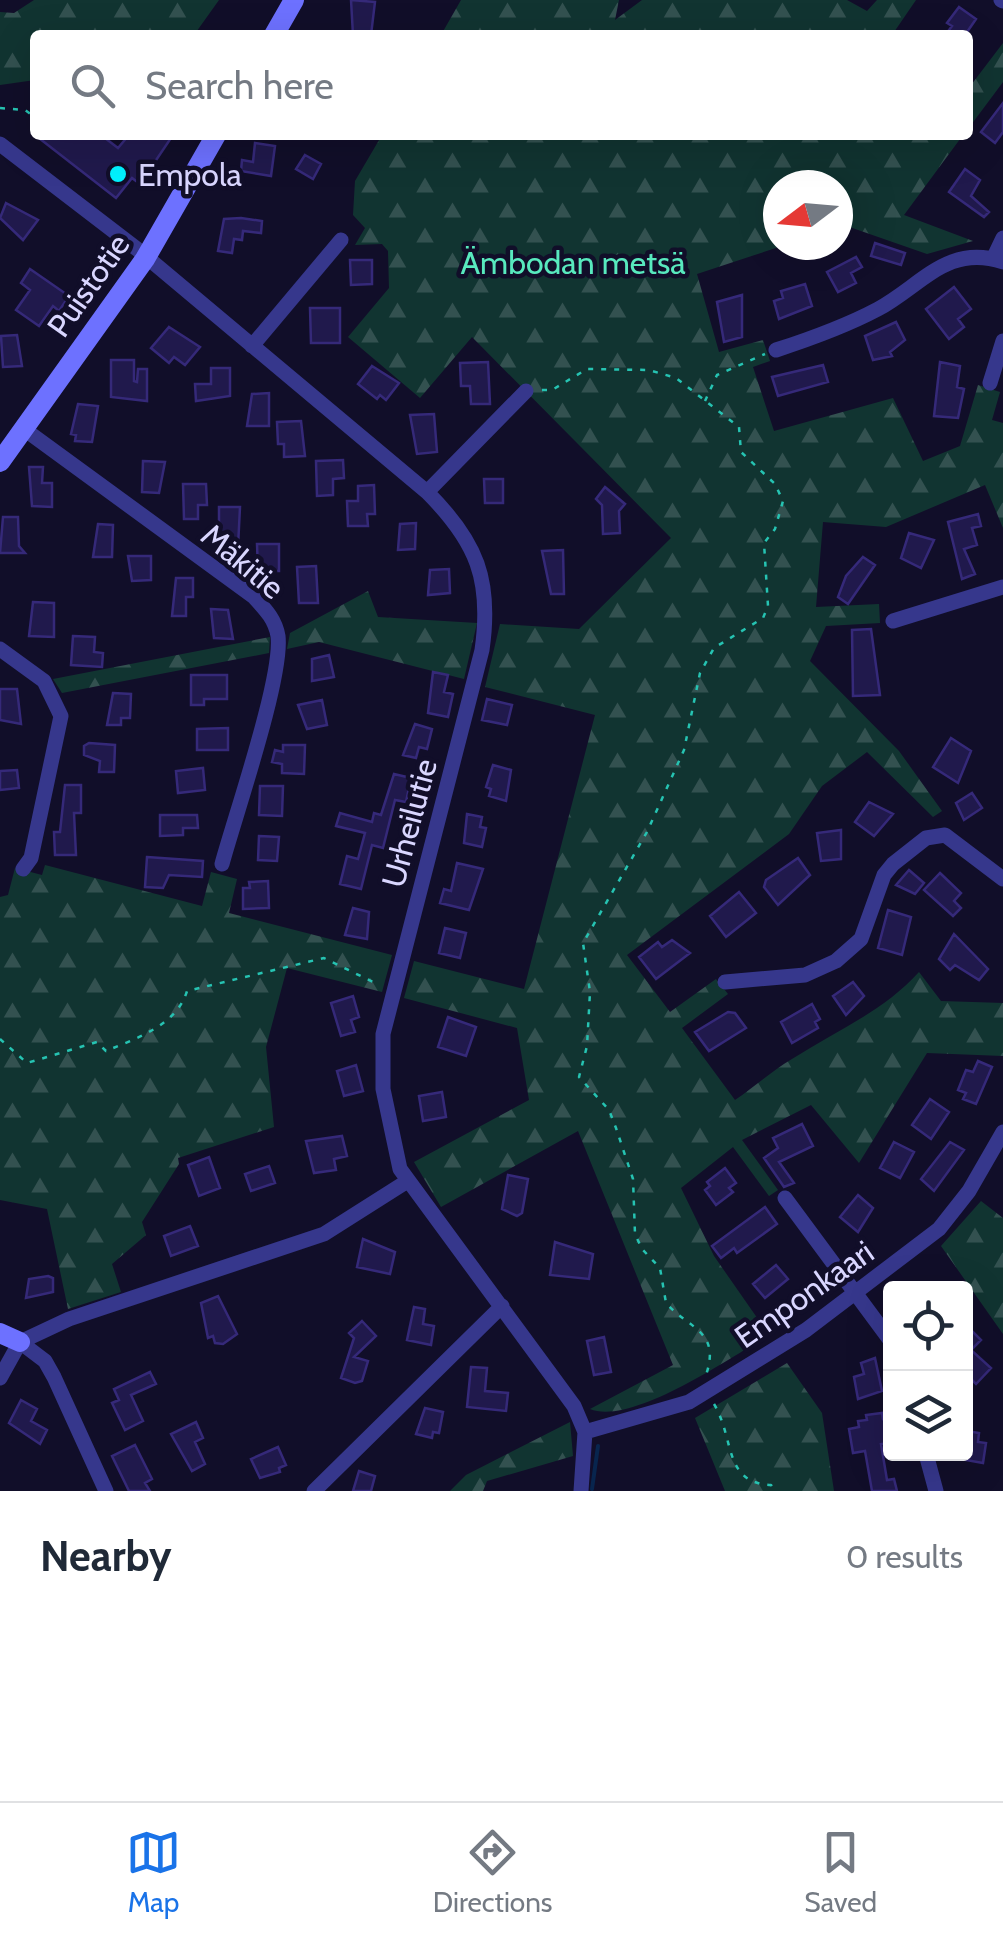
<!DOCTYPE html>
<meta charset="utf-8">
<style>
:root{--surface:#fff;--page:#f2f2f3;--text:#1f2937;--muted:#747a83;--line:#e0e1e3;--accent:#1a73e8}
body{margin:0;font-family:Cabin,sans-serif;background:var(--page);color:var(--text)}
.controls{position:absolute;right:30px;bottom:30px;display:grid;overflow:hidden;border-radius:10px;box-shadow:0 10px 40px #0002}
.controls button{width:90px;height:90px;display:grid;place-items:center;padding:0;border:0;border-bottom:2px solid var(--line);background:var(--surface);color:var(--text);font:50px sans-serif}
.compass{position:absolute;left:763px;top:170px;width:90px;height:90px;border-radius:50%;background:var(--surface);box-shadow:0 10px 40px #0002;rotate:254deg}
.list{margin:0;padding:0;list-style:none}
h2{display:flex;justify-content:space-between;align-items:center;height:130px;margin:0;padding:0 40px;font-size:42px}
h2 small{font-size:32px;font-weight:400;color:var(--muted)}
.icon{flex:none;width:55px;height:55px;fill:none;stroke:currentColor;stroke-width:2;stroke-linecap:round;stroke-linejoin:round}
.map{position:relative;flex:none;width:1003px;height:1491px;overflow:hidden}
.search{position:absolute;background:var(--surface);box-shadow:0 10px 40px #0002;left:30px;right:30px;top:30px;height:110px;display:flex;align-items:center;gap:25px;box-sizing:border-box;padding:0 35px;border-radius:10px;color:var(--muted);font-size:38px}
.sheet{height:310px;background:var(--surface)}
nav{display:flex;justify-content:space-around;align-items:center;box-sizing:border-box;height:140px;border-top:2px solid var(--line);background:var(--surface);font-size:28px;color:var(--muted)}
nav a{display:grid;justify-items:center;gap:5px}
nav .on{color:var(--accent)}
.map>svg:first-child{display:block}
.forest{fill:url(#forest-firs)}
.lines{fill:none;stroke-linecap:round;stroke-linejoin:round}
.stream{stroke:#08254e;stroke-width:4}
.building{fill:#20194c;stroke:#352979;stroke-width:2.5}
.path{stroke:#26c3b2;stroke-width:2.5;stroke-dasharray:5 8;stroke-linecap:butt}
.street{stroke:#36378c;stroke-width:15}
.secondary{stroke:#6d71ff;stroke-width:20}
.poi-dot{fill:#02f2ff;stroke:#110e29;stroke-width:4}
.labels{text-anchor:middle;dominant-baseline:central;stroke-width:9;stroke-linejoin:round;paint-order:stroke}
.poi-label{font-size:32px;fill:#d9d6ff;stroke:#110e29;text-anchor:start}
.park-label{font-size:32px;fill:#58e9be;stroke:#110e29}
.street-label{font-size:32px;fill:#d9d6ff;stroke:#110e29}
</style>
<div class="map">
<svg width="1003" height="1491" viewBox="0 0 1003 1491">
<defs>
<pattern id="forest-firs" width="22" height="20" patternUnits="userSpaceOnUse" patternTransform="scale(2.5)"><rect width="22" height="20" fill="#113431"/><path d="M5 1l3.5 6h-7zM16 11l3.5 6h-7z" fill="#335150"/></pattern>
</defs>
<rect width="100%" height="100%" fill="#110e29"/>
<!-- forest -->
<path class="forest" d="M34,0h185l-25,35h-159v45l-35,5v-73l14,1z
M461,0h158l-4,20 27,-20h205l20,11 10,-11h39l-24,35h-451z
M1003,43v39l-35,47v-40z
M382,135h581l-59,80 69,26 -46,13 -89,-31v-38h-60v60h7l-88,29 22,78 44,-12 7,21 -17,6 21,64 119,-33 30,63 37,-15 18,-61 22,7 -8,28 11,3v105l-18,-43 -99,42 -63,-5 -7,85 63,-3 1,19 -54,3 -16,35 89,90 43,60 -9,6 -66,-65 -45,34 -33,48 -162,121 43,57 46,-33 12,15 -46,34 53,72c19,-13 37,-29 57,-41 44,-28 92,-48 127,-87l22,29 62,2v53l-76,-3 -68,110 -48,-58 -69,35 36,50 -9,6 -36,-49 -52,41 33,68 55,79c-38,22 -137,91 -179,74l83,-44 -95,-234 -137,76 -27,-45 115,-62 -12,-72 -113,-30 10,-37 110,28 71,-274 -110,-28 15,-63 79,5 92,-91 -199,-201 -52,61 -72,-61 41,-49 -1,-37 -6,-7 -27,1 10,-17 -12,-13 2,-34z
M368,591l10,26 99,6 -13,56 -145,-37 -32,7 3,-16z
M270,637l-1,16 -207,40 -9,-14z
M45,865l157,41 9,-34 26,7 -8,34 163,42 -10,37 -95,-24 -21,79 8,80 -96,31 1,6 -37,58 4,13 -34,29 9,28 -53,17 -21,-100 -47,-9v-303l8,-2 7,-27 27,7z
M981,1201l22,17v116l-62,-88z
M787,1363l35,50 12,78h-109l-30,-73z
M570,1422l3,34 -86,25 -4,10h-33l16,-16z"/>
<g class="lines">
<!-- stream -->
<path class="stream" d="M592,1489l6,-43"/>
</g>
<!-- building -->
<path class="building" d="M351,0l24,2 -4,33h-18z
M959,7l17,12 -11,16 -16,-5 3,-4 -5,-3z
M1003,103v29l-8,11 -14,-11z
M35,135h66l17,13 11,-13h44l-33,49 -8,-6 -16,20z
M255,143l20,3 -4,30 -30,-5 1,-11 11,2z
M305,155l16,9 -8,15 -17,-10z
M965,169l15,11 -9,16 18,16 -5,5 -35,-25z
M6,203l32,17 -15,20 -23,-22z
M241,218l21,3 -1,12 -18,-2 -1,9 -8,-1 -2,14 -14,-2 6,-32z
M875,243l30,10 -4,12 -30,-9z
M856,257l6,10 -11,6 5,10 -18,9 -11,-20z
M350,260h22v24l-21,1z
M30,269l39,27 -10,15 -6,-5 -14,20 -23,-16 14,-20 -9,-7z
M805,284l7,22 -33,13 -5,-18 9,-3 -2,-7z
M954,287l17,22 -13,10 6,8 -15,12 -23,-30z
M742,295v42l-18,5 -7,-40z
M310,308h30v35h-29z
M896,322l9,18 -15,12 2,4 -19,4 -8,-24z
M169,327l31,20 -15,18 -11,-8 -5,6 -18,-15z
M17,335l5,31 -19,1 -2,-31z
M111,360h23v21l3,1 1,-13h9v32l-36,-4z
M488,362l2,42h-19l-1,-18h-9l-1,-23z
M940,362l20,4 -3,21 7,2 -6,29 -24,-2z
M823,365l5,17 -50,14 -6,-19z
M372,366l27,17 -13,17 -6,-5 -3,4 -19,-15z
M211,368h19v28l-34,5 -1,-17h16z
M269,393v33h-22l5,-32z
M78,404l20,2 -6,36 -17,-1 1,-6 -5,-1z
M434,414l3,38 -20,2 -7,-39z
M301,421l4,35 -21,1v-13h-6l-1,-22z
M343,460l1,18 -11,1v16l-16,1 -1,-35z
M143,461l22,1 -6,31 -17,-1z
M29,467h14l-1,16h10v24l-20,-1z
M484,479h19v24h-18z
M183,484h23l1,21h-9v14h-14z
M374,485l1,29h-8l1,12h-20l-1,-25h11v-15z
M605,487l20,17 -6,7 1,22 -17,1 -1,-29 -6,-6z
M219,507h21l-2,40h-19z
M978,514l3,12 -9,2 5,17 -13,4 11,25 -13,5 -14,-57z
M3,517h15l1,29 6,7h-25z
M416,523l-1,26 -17,1 2,-26z
M98,524l15,1 -1,32h-19z
M909,533l25,7 -13,28 -20,-10z
M257,544h22v27h-21z
M563,550l1,44h-13l-9,-43z
M128,556h23v24l-19,1z
M863,557l12,8 -27,39 -10,-7 8,-21z
M316,566l2,37h-19l-2,-36z
M449,569l1,24 -22,2 2,-25z
M176,578h17v19h-7v19h-14z
M33,602l21,1v34l-25,-1z
M211,609l17,1 5,29 -19,-1z
M871,629l9,66 -27,1 -1,-66z
M73,636l22,1 -1,15 9,1 -1,14 -31,-2z
M329,655l5,22 -22,4v-22z
M433,672l15,3 -4,17 9,2 -5,23 -20,-4z
M191,675h36v24h-23v6h-13z
M0,689h17l4,35 -21,-4z
M113,693l18,1 -1,24h-9v7h-14z
M487,699l25,6 -5,20 -25,-5z
M322,700l5,25 -20,4 -9,-24z
M415,724l17,5 -5,20 -8,-2 -3,11 -13,-3z
M228,728v22h-31v-21z
M951,738l20,13 -13,32 -25,-16z
M89,743l26,2 -1,27h-15l1,-11 -16,-6v-9z
M283,745h22l-1,29 -22,-1v-9l-10,-2 3,-12 8,2z
M493,765l18,5 -5,31 -17,-5 2,-7 -5,-2z
M203,768l2,22 -27,3 -2,-22z
M17,770l2,18 -19,2v-19z
M394,774l17,4 -5,24 -11,-2 -12,48 -11,-3 -11,44 -21,-5 7,-28 11,3 7,-26 -29,-7 4,-13 32,9 2,-9 7,2z
M65,785h16v28h-7l2,42h-21l-1,-23h6z
M260,786h23l-1,30 -23,-1z
M972,793l10,15 -18,12 -8,-17z
M869,802l24,12 -19,22 -19,-14z
M467,814l15,3 -2,10 6,1 -4,19 -18,-4z
M160,815h37l1,13h-15v7l-23,1z
M841,830v29l-20,2 -4,-28z
M259,836l20,1 -2,24 -19,-1z
M147,857l56,4 -1,16 -33,-2 -6,13 -18,-1z
M798,858l12,17 -32,30 -14,-18 2,-7z
M457,863l26,6 -14,41 -29,-7 4,-14 7,2z
M909,870l15,13 -9,11 -19,-9z
M940,873l21,20 -7,8 7,7 -8,8 -29,-26z
M268,881l1,27 -26,1v-21h7l-1,-6z
M739,892l17,21 -30,24 -16,-21z
M353,908l16,4 -2,27 -22,-4z
M888,910l23,7 -9,38 -24,-7z
M445,928l21,5 -6,25 -21,-5z
M954,934l34,35 -9,11 -24,-15 -5,5 -11,-11z
M672,940l18,13 -34,26 -17,-22 19,-15 4,5z
M853,982l11,14 -18,19 -13,-19z
M353,996l6,21 -8,3 4,12 -14,4 -10,-33z
M812,1004l8,15 -5,3 3,6 -26,15 -11,-21z
M728,1012l7,1 11,15 -37,23 -14,-19z
M448,1017l28,10 -10,29 -28,-9z
M978,1061l14,6 -16,37 -13,-5 3,-6 -8,-3 8,-20 7,2z
M356,1065l7,26 -19,5 -7,-25z
M442,1092l4,25 -23,4 -4,-25z
M930,1099l19,13 -18,27 -19,-14z
M802,1124l11,22 -34,16 15,21 -10,4 -20,-29 14,-10 -5,-10z
M342,1136l5,20 -13,3 2,11 -22,3 -8,-32z
M894,1142l20,10 -14,26 -20,-10z
M950,1142l14,8 -30,41 -13,-12z
M209,1157l11,31 -21,8 -11,-31z
M269,1166l6,17 -24,8 -6,-17z
M725,1168l11,15 -7,5 4,4 -17,13 -11,-15 5,-4 -3,-4z
M508,1175l20,4 -6,34 -5,3 -15,-7z
M858,1195l15,13 -15,24 -18,-15z
M765,1207l12,17 -40,29 -3,-5 -13,10 -9,-12z
M190,1226l8,20 -27,10 -7,-20z
M363,1239l32,13 -5,22 -33,-7z
M555,1242l38,12 -4,25 -39,-4z
M776,1265l12,14 -23,19 -12,-14z
M48,1276l5,2v14l-27,6 3,-19z
M218,1296l19,38 -14,10 -8,-1 -2,-7 -5,2 -7,-35z
M414,1307l11,2 -2,15 11,2 -3,19 -24,-5z
M362,1321l14,15 -22,21 14,4 -6,20 -7,2 -14,-5 13,-40 -5,-5z
M966,1325l15,15 -10,10 20,18 -15,16 -10,-10z
M604,1337l7,35 -17,3 -7,-34z
M875,1358l7,33 -24,8 -4,-22 10,-3 -3,-11z
M471,1367l16,1 -2,23 23,2 -2,18 -39,-4z
M150,1372l6,12 -25,11 12,26 -18,9 -13,-27 7,-3 -5,-11z
M21,1400l16,9 -6,12 16,9 -7,14 -31,-21z
M425,1408l18,4 -4,21 -6,-1 -1,6 -16,-4z
M882,1413l1,6 7,-1v25l-9,1 6,36 7,-1 3,12h-25l-7,-40 -12,2 -4,-24 10,-2 -1,-6 9,-1 -1,-5z
M196,1422l7,16 -8,4 10,22 -13,7 -21,-37z
M967,1431l12,2 -1,9 8,1 -3,20 -17,-3z
M135,1445l17,34 -7,4 5,8h-21l-17,-35z
M278,1447l8,18 -7,3 1,4 -20,6 -9,-19z
M359,1471l16,5 -4,15h-18z"/>
<g class="lines">
<!-- path -->
<path class="path" d="M0,108l25,2 7,5
M542,390h10l35,-21 62,1 27,8 63,49 2,25 34,32 8,17 -8,28 -11,14 4,63 -5,12 -49,30 -14,25 -16,77 -37,82 -64,111 7,49 -3,54 -8,31 30,33 7,18 17,51 2,55 7,15 18,19 6,35c23,26 55,28 40,72
M705,401l12,-26 48,-21
M0,1039l27,24 70,-21 9,9c31,-13 71,-26 81,-60l137,-33 55,27
M714,1404c21,35 9,79 57,81l4,6"/>
<!-- street -->
<path class="street" d="M1001,0l2,1
M0,144l137,105 290,243c50,50 65,88 55,158l-99,384v55l17,80 174,237 11,26 -4,59
M993,259l10,-21
M252,346l89,-106
M776,350c34,-11 70,-24 102,-41 43,-23 70,-66 125,-47
M990,383l13,-42
M24,429l230,168c11,12 21,22 24,39 5,41 -43,180 -56,228
M427,492l99,-101
M893,621l110,-34
M0,649l44,32 17,35 -30,142 -8,11
M725,982l80,-7 31,-14 25,-22 23,-64 9,-11 33,-26 19,-3 58,44
M785,1198l105,142
M20,1342l25,19 9,16 52,114
M0,1378l20,-36 49,-23 255,-85 82,-52
M585,1432l104,-30 117,-72 133,-101 30,-38 34,-59
M926,1454l10,37
M314,1491l188,-185"/>
<!-- secondary -->
<path class="secondary" d="M274,35l20,-35
M0,462l145,-203 71,-124
M0,1333l20,9"/>
</g>
<!-- markers -->
<circle class="poi-dot" cx="118" cy="174" r="10"/>
<g class="labels">
<!-- poi labels -->
<g class="poi-label">
<text x="138" y="174">Empola</text>
</g>
<!-- park labels -->
<g class="park-label">
<text x="573" y="262">Ämbodan metsä</text>
</g>
<!-- street labels -->
<g class="street-label">
<text transform="translate(88 285) rotate(-55)">Puistotie</text>
<text transform="translate(243 561) rotate(40)">Mäkitie</text>
<text transform="translate(409 823) rotate(-75)">Urheilutie</text>
<text transform="translate(804 1294) rotate(-35)">Emponkaari</text>
</g>
</g>
</svg>
<div class="controls">
<button><svg class="icon" aria-label="locate" viewBox="0 0 24 24"><circle cx="12" cy="12" r="6"/><path d="M12 2v4M12 18v4M2 12h4M18 12h4"/></svg></button>
<button><svg class="icon" aria-label="layers" viewBox="0 0 24 24"><path d="M12 4l9 5-9 5-9-5zM3 14l9 5 9-5"/></svg></button>
</div>
<svg class="compass" viewBox="-18 -18 36 36"><path d="M0-13l5 13h-10z" fill="#e53935"/><path d="M0 13l5-13h-10z" fill="#747a83"/></svg>
<div class="search"><svg class="icon" aria-label="search" viewBox="0 0 24 24"><circle cx="10" cy="10" r="6"/><path d="M15 15l6 6"/></svg>Search here</div>
</div>
<section class="sheet">
<h2>Nearby<small>0 results</small></h2>
<ul class="list">
</ul>
</section>
<nav>
<a class="on"><svg class="icon" aria-label="map" viewBox="0 0 24 24"><path d="M3 6l6-2 6 2 6-2v14l-6 2-6-2-6 2zM9 4v14M15 6v14"/></svg>Map</a>
<a><svg class="icon" aria-label="directions" viewBox="0 0 24 24"><path d="M12 3l9 9-9 9-9-9zM9 14v-3h6M13 9l2 2-2 2"/></svg>Directions</a>
<a><svg class="icon" aria-label="saved" viewBox="0 0 24 24"><path d="M7 4h10v16l-5-4-5 4z"/></svg>Saved</a>
</nav>
